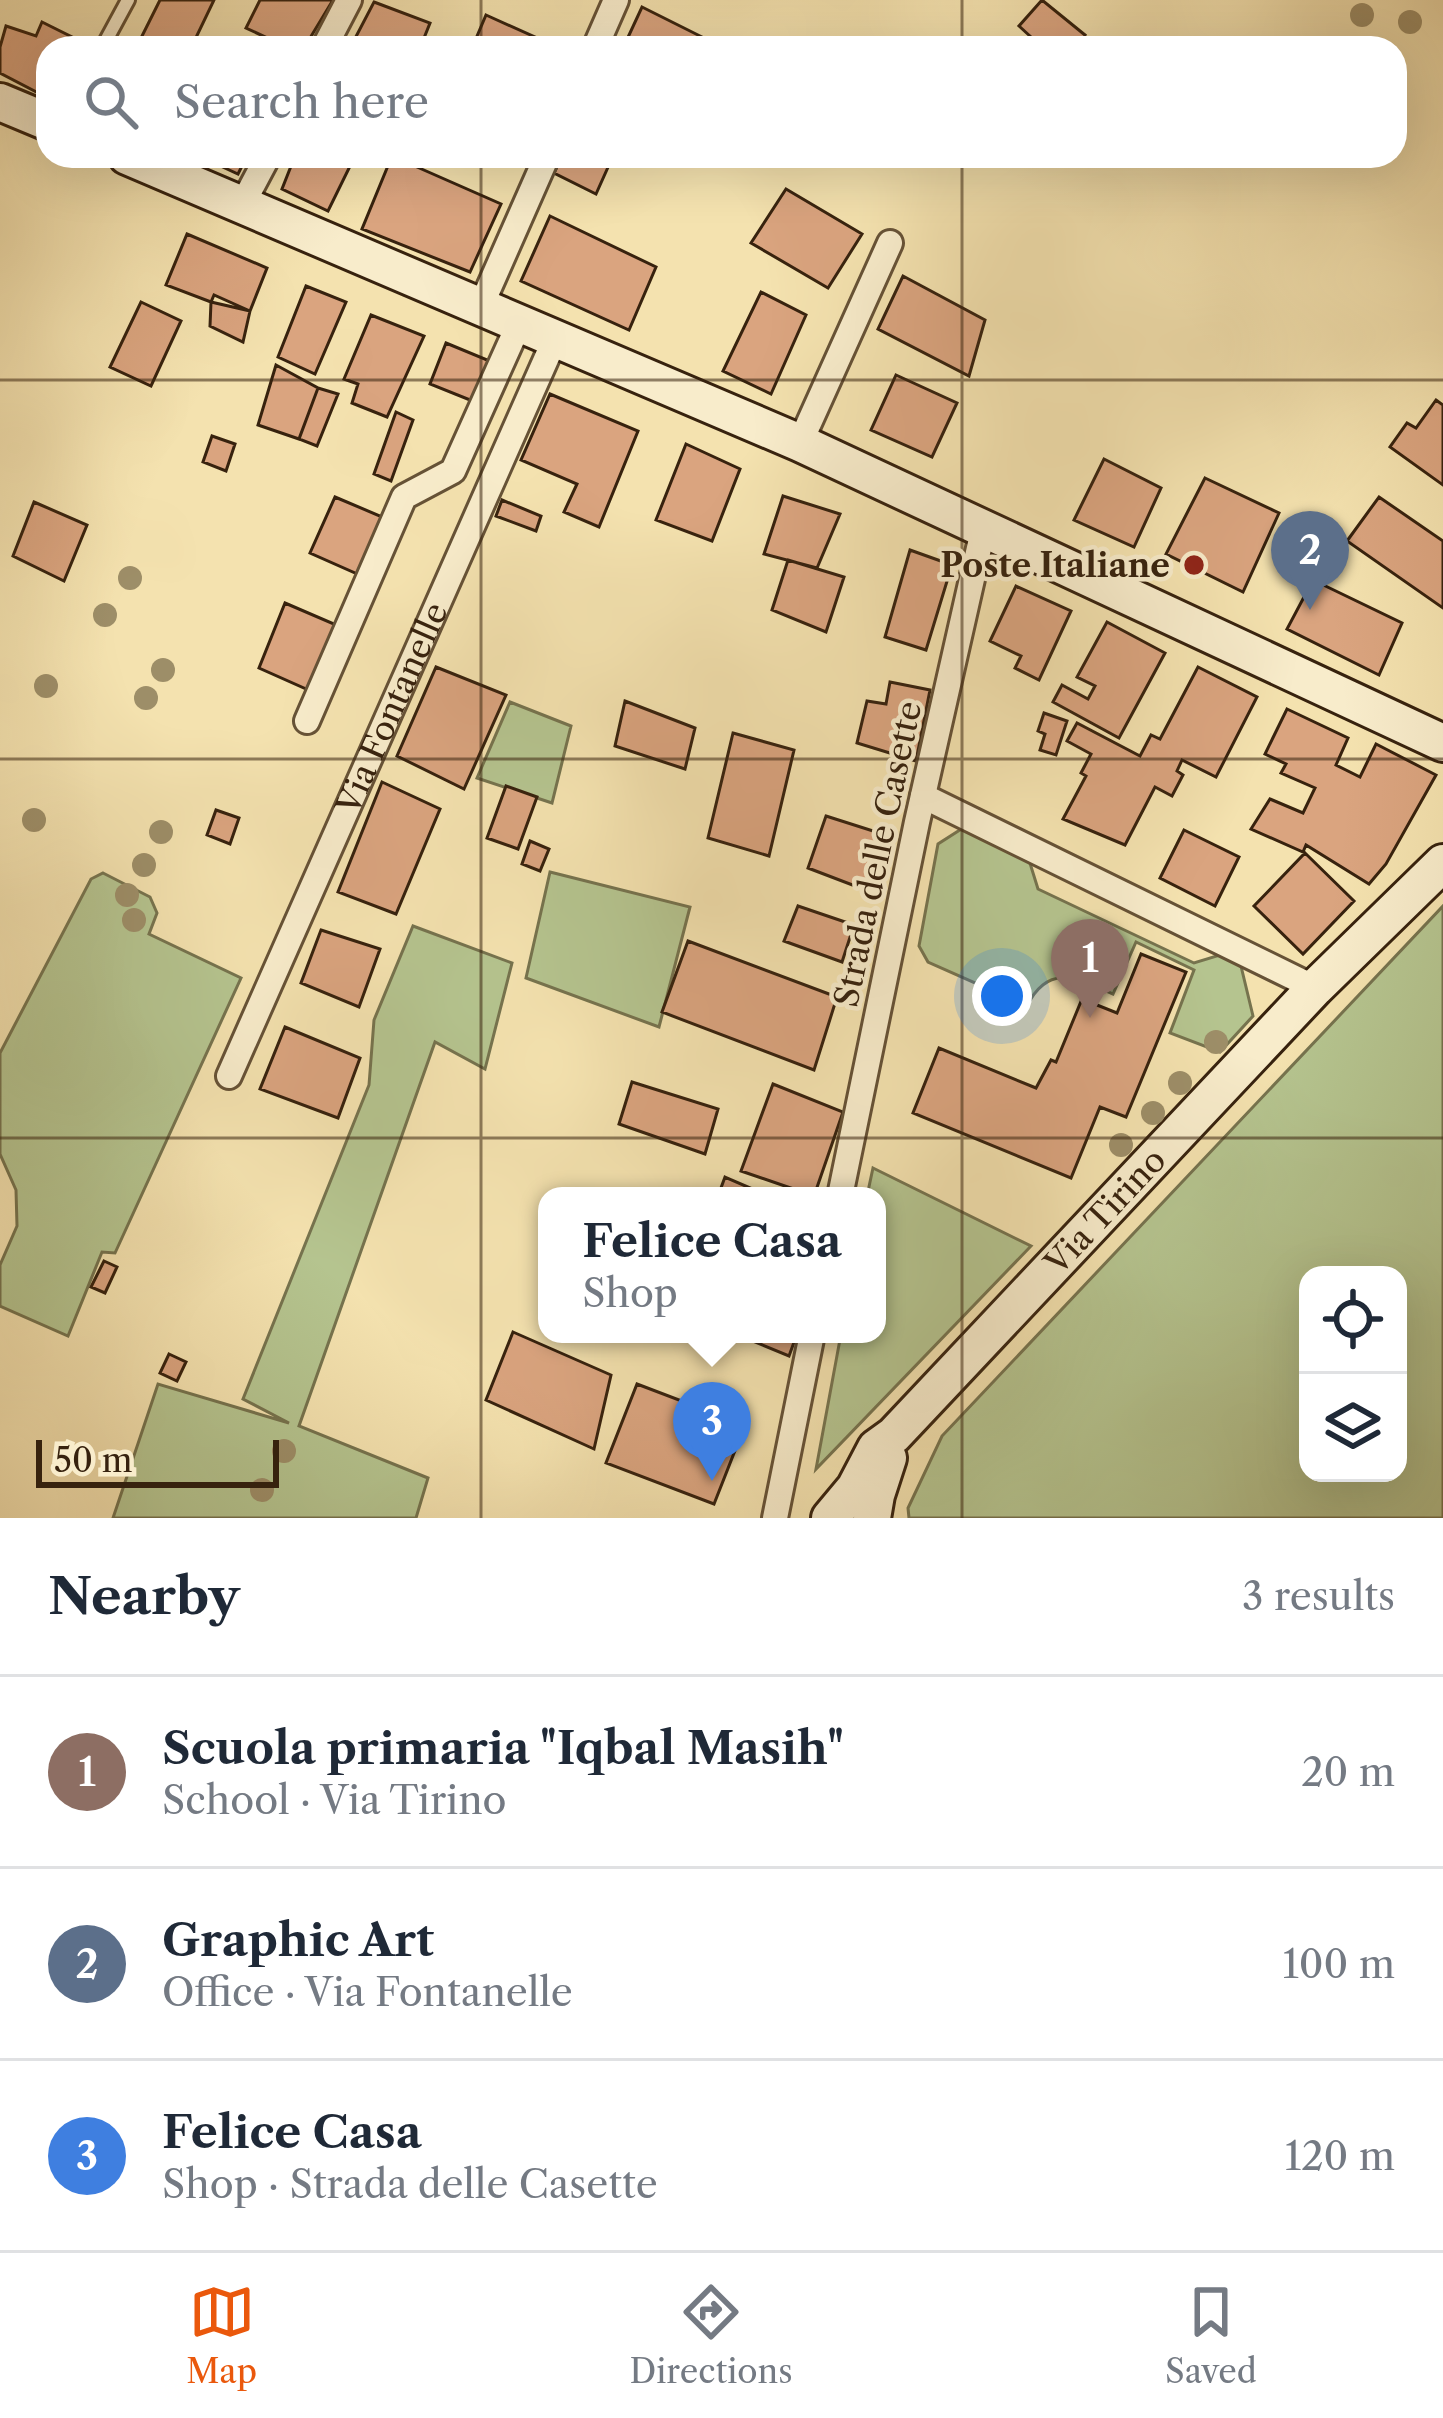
<!DOCTYPE html>
<meta charset="utf-8">
<style>
:root{--surface:#fff;--page:#f6f6f7;--text:#1f2937;--muted:#747a83;--line:#e0e1e3;--accent:#ea580c}
body{margin:0;font-family:"Libre Caslon Text",serif;background:var(--page);color:var(--text)}
.controls{position:absolute;right:36px;bottom:36px;display:grid;overflow:hidden;border-radius:24px;box-shadow:0 12px 48px #0002}
.controls button{width:108px;height:108px;display:grid;place-items:center;padding:0;border:0;border-bottom:3px solid var(--line);background:var(--surface);color:var(--text);font:60px sans-serif}
.scale{position:absolute;left:36px;bottom:30px;width:243px;box-sizing:border-box;padding-left:12px;border:6px solid #37220e;border-top:0;font-size:33px;line-height:42px;white-space:nowrap;color:#37220e;-webkit-text-stroke:9px #f8eccb;paint-order:stroke}
.you{position:absolute;left:1002px;top:996px;width:42px;height:42px;margin:-30px;border:9px solid #fff;border-radius:50%;background:#1a73e8;box-shadow:0 0 0 18px #1a73e833}
.badge{display:grid;place-items:center;width:78px;height:78px;border-radius:50%;background:var(--accent);color:#fff;font-size:39px;font-weight:700}
.pin{position:absolute;translate:-50% -99px;filter:drop-shadow(0 3px 6px #0008)}
.pin::after{content:'';position:absolute;top:63px;width:42px;height:36px;background:inherit;clip-path:polygon(0 0,100% 0,50% 100%)}
.popup{position:absolute;left:538px;top:1187px;width:348px;height:156px;box-sizing:border-box;display:grid;place-content:center;border-radius:24px;background:var(--surface);filter:drop-shadow(0 3px 9px #0005);font-size:39px;white-space:nowrap;color:var(--muted)}
.popup b{font-size:45px;color:var(--text)}
.popup::after{content:'';position:absolute;left:50%;top:100%;margin-left:-24px;border:24px solid transparent;border-top-color:var(--surface)}
.list{margin:0;padding:0;list-style:none}
h2{display:flex;justify-content:space-between;align-items:center;height:156px;margin:0;padding:0 48px;font-size:51px}
h2 small{font-size:39px;font-weight:400;color:var(--muted)}
.list li{display:grid;grid-template-columns:78px 1fr auto;gap:36px;align-items:center;box-sizing:border-box;height:192px;padding:0 48px;border-top:3px solid var(--line)}
.list b{display:block;font-size:45px;white-space:nowrap}
.list p{margin:0;font-size:39px;white-space:nowrap;color:var(--muted)}
.list em{font-size:39px;font-style:normal;color:var(--muted)}
.icon{flex:none;width:66px;height:66px;fill:none;stroke:currentColor;stroke-width:2;stroke-linecap:round;stroke-linejoin:round}
.map{position:relative;flex:none;width:1443px;height:1518px;overflow:hidden}
.search{position:absolute;background:var(--surface);box-shadow:0 12px 48px #0002;left:36px;right:36px;top:36px;height:132px;display:flex;align-items:center;gap:30px;box-sizing:border-box;padding:0 42px;border-radius:36px;color:var(--muted);font-size:45px}
.sheet{height:732px;background:var(--surface)}
nav{display:flex;justify-content:space-around;align-items:center;box-sizing:border-box;height:168px;border-top:3px solid var(--line);background:var(--surface);font-size:33px;color:var(--muted)}
nav a{display:grid;justify-items:center;gap:6px}
nav .on{color:var(--accent)}
.map>svg:first-child{display:block}
.green{fill:#b5c48f;stroke:#76734e;stroke-width:3;fill-rule:evenodd}
.building{fill:#daa47f;stroke:#37220e;stroke-width:3}
.lines{fill:none;stroke-linecap:round;stroke-linejoin:round}
.lane-casing{stroke:#665236;stroke-width:18}
.street-casing{stroke:#665236;stroke-width:30}
.secondary-casing{stroke:#37220e;stroke-width:42}
.lane{stroke:#f8eccb;stroke-width:12}
.street{stroke:#f8eccb;stroke-width:24}
.secondary{stroke:#f8eccb;stroke-width:36}
.tree{fill:#9d8e68}
.grid{fill:none;stroke:#37220e;stroke-width:3;stroke-opacity:0.55}
.poi-dot{fill:#8f2418;stroke:#f8eccb;stroke-width:4.5}
.labels{text-anchor:middle;dominant-baseline:central;stroke-width:9;stroke-linejoin:round;paint-order:stroke}
.poi-label{font-size:33px;font-weight:bold;fill:#37220e;stroke:#f8eccb;text-anchor:end}
.street-label{font-size:33px;fill:#37220e;stroke:#f8eccb}
</style>
<div class="map">
<svg width="1443" height="1518" viewBox="0 0 1443 1518">
<rect width="100%" height="100%" fill="#f4e2af"/>
<filter id="stains"><feTurbulence type="fractalNoise" baseFrequency=".00167" numOctaves="4"/><feColorMatrix values="0 0 0 0 .2 0 0 0 0 .09 0 0 0 0 .02 0 0 0 .5 -.17"/></filter>
<radialGradient id="worn" r=".72"><stop offset=".6" stop-color="#630" stop-opacity="0"/><stop offset="1" stop-color="#630" stop-opacity=".3"/></radialGradient>
<!-- green -->
<path class="green" d="M510,702l61,24 -19,77 -75,-25z
M963,828l66,32 9,29 156,74 29,-9 17,8 13,54 -33,36 -50,-19 24,-63 -58,-28 -23,52c-35,-15 -64,-32 -86,12l-99,-44 -9,-16 19,-102z
M550,872l140,35 -31,120 -133,-49z
M103,873l47,24 7,16 -8,21 92,44 -126,275 -13,-1 -34,84 -68,-30v-41l17,-39 -1,-36 -16,-36v-101l91,-174z
M1443,906v612h-534l-1,-10 34,-72zM1308,1275h90v198h-90z
M413,926l99,37 -27,106 -50,-27 -136,384 129,52 -12,40h-303l45,-134 131,39 -46,-24 126,-314 5,-65z
M873,1168l158,78 -215,223 25,-135h36v-138h-10z"/>
<!-- building -->
<path class="building" d="M160,0h54l-23,48h-55z
M260,0h73l-29,48h-15l-43,-20z
M1042,0l43,35 -12,13h-30l-24,-22z
M374,2l56,21 -10,25h-70z
M642,7l82,41h-101z
M486,15l69,31 -1,2h-82z
M42,22l40,20 -3,6h-31v50l-48,-25v-26l6,-21 30,10z
M199,156h48l-9,18z
M295,156h60l-27,55 -46,-22z
M392,156l109,48 -31,68 -108,-43z
M562,156h51l-17,38 -42,-21z
M786,189l76,45 -34,54 -77,-45z
M550,216l106,51 -27,63 -108,-49z
M187,234l80,34 -17,43 -36,-16 -3,7 -45,-17z
M903,276l82,44 -16,56 -91,-47z
M306,286l40,16 -31,72 -37,-17z
M761,292l45,23 -35,79 -48,-23z
M141,302l40,19 -30,65 -41,-19z
M211,302l39,9 -7,31 -33,-16z
M371,315l53,21 -37,81 -35,-14 6,-19 -14,-5z
M446,343l51,21 -17,40 -50,-20z
M276,365l42,23 -19,51 -41,-14z
M896,375l61,28 -25,54 -61,-27z
M318,388l20,6 -21,52 -18,-7z
M550,394l88,37 -39,96 -35,-15 13,-28 -56,-24z
M1436,400l7,5v80l-53,-38 17,-24 9,5z
M396,412l17,8 -22,61 -17,-7z
M212,436l23,8 -9,27 -23,-9z
M686,444l54,25 -28,72 -56,-21z
M1104,459l57,29 -27,59 -60,-27z
M1205,478l74,35 -36,79 -77,-38z
M783,496l57,18 -23,54 -53,-14z
M335,497l52,22 -25,57 -52,-23z
M1379,497l64,44v67l-96,-67z
M502,500l39,16 -5,15 -40,-15z
M34,502l53,23 -23,56 -51,-25z
M910,550l42,15 -26,85 -41,-13z
M788,560l56,17 -18,55 -54,-22z
M1313,580l89,43 -23,52 -92,-46z
M1016,586l55,25 -32,69 -24,-12 6,-12 -31,-15z
M285,603l56,24 -28,65 -54,-24z
M1107,622l58,31 -46,85 -66,-36 9,-17 26,14 7,-13 -18,-9z
M436,667l70,28 -42,94 -67,-33z
M1198,667l59,30 -41,80 -34,-17 -5,11 6,4 -11,21 -17,-9 -30,58 -62,-26 23,-43 -5,-3 10,-19 -24,-13 10,-18 63,33 11,-21 9,4z
M890,682l40,8 -14,71 -59,-18 10,-42 19,3z
M625,701l70,27 -10,41 -70,-23z
M1287,709l61,29 -12,27 24,12 16,-33 60,31 -50,89 -17,20 -63,-39 -3,7 -52,-23 19,-30 33,14 12,-25 -34,-15 5,-9 -21,-10z
M1044,713l23,8 -11,34 -16,-5 5,-16 -7,-3z
M733,733l61,17 -25,106 -61,-18z
M382,782l58,27 -44,105 -58,-22z
M506,786l31,11 -19,52 -31,-11z
M216,810l23,8 -9,26 -23,-9z
M826,816l66,21 -16,57 -68,-26z
M1184,830l55,27 -24,49 -55,-28z
M530,841l19,8 -9,22 -18,-7z
M1305,853l49,48 -51,53 -49,-48z
M798,906l56,19 -12,37 -58,-21z
M321,930l59,19 -21,58 -58,-24z
M688,941l149,56 -23,73 -152,-58z
M1141,954l45,18 -60,145 -26,-10 -29,71 -158,-65 26,-65 97,40 15,-28 5,2 26,-63 35,14z
M285,1027l75,31 -22,60 -78,-29z
M632,1082l86,27 -13,45 -86,-30z
M773,1084l70,28 -29,84 -73,-25z
M725,1177l39,17 -46,2z
M104,1261l13,6 -12,26 -14,-6z
M513,1332l98,43 -17,74 -108,-49z
M736,1334h61l-8,22z
M169,1354l17,8 -9,19 -17,-8z
M637,1384l108,41 -31,79 -108,-41z"/>
<g class="lines">
<defs>
<path id="lane" d="M102,48l26,-48"/>
<g id="street">
<path d="M324,48l25,-48"/>
<path d="M595,48l21,-48"/>
<path d="M242,205l26,-49"/>
<path d="M480,308l67,-152"/>
<path d="M800,443l90,-200"/>
<path d="M307,721l97,-224 49,-26 66,-147"/>
<path d="M923,796l392,192"/>
<path id="s1" d="M229,1076l326,-737"/>
<path d="M840,1196l77,-374 67,-296"/>
<path d="M775,1518l37,-184"/>
</g>
<g id="secondary">
<path d="M0,102l48,20"/>
<path d="M127,156l673,287 643,300"/>
<path id="s2" d="M830,1518l25,-30 21,-40 18,-13 421,-447 128,-125"/>
<path d="M872,1518l4,-23 12,-37"/>
</g>
</defs>
<!-- lane casing -->
<use href="#lane" class="lane-casing"/>
<!-- street casing -->
<use href="#street" class="street-casing"/>
<!-- secondary casing -->
<use href="#secondary" class="secondary-casing"/>
<!-- lane -->
<use href="#lane" class="lane"/>
<!-- street -->
<use href="#street" class="street"/>
<!-- secondary -->
<use href="#secondary" class="secondary"/>
</g>
<!-- trees -->
<g class="tree">
<circle cx="1362" cy="15" r="12"/>
<circle cx="1410" cy="22" r="12"/>
<circle cx="130" cy="578" r="12"/>
<circle cx="105" cy="615" r="12"/>
<circle cx="163" cy="670" r="12"/>
<circle cx="46" cy="686" r="12"/>
<circle cx="146" cy="698" r="12"/>
<circle cx="34" cy="820" r="12"/>
<circle cx="161" cy="832" r="12"/>
<circle cx="144" cy="865" r="12"/>
<circle cx="127" cy="895" r="12"/>
<circle cx="134" cy="920" r="12"/>
<circle cx="1216" cy="1042" r="12"/>
<circle cx="1180" cy="1083" r="12"/>
<circle cx="1153" cy="1113" r="12"/>
<circle cx="1121" cy="1145" r="12"/>
<circle cx="284" cy="1451" r="12"/>
<circle cx="262" cy="1490" r="12"/>
</g>
<!-- grid -->
<path class="grid" d="M481,0v48M962,0v48M481,156v1362M962,156v1362M0,380h1443M0,759h1443M0,1138h1443"/>
<!-- markers -->
<circle class="poi-dot" cx="1194" cy="565" r="12"/>
<g class="labels">
<!-- poi labels -->
<g class="poi-label">
<text x="1170" y="565">Poste Italiane</text>
</g>
<!-- street labels -->
<g class="street-label">
<text stroke="none"><textPath href="#s1" startOffset="402">Via Fontanelle</textPath></text>
<text transform="translate(878 854) rotate(-78)">Strada delle Casette</text>
<text stroke="none"><textPath href="#s2" startOffset="414">Via Tirino</textPath></text>
</g>
</g>
<rect width="100%" height="100%" filter="url(#stains)"/>
<rect width="100%" height="100%" fill="url(#worn)"/>
</svg>
<div class="controls">
<button><svg class="icon" aria-label="locate" viewBox="0 0 24 24"><circle cx="12" cy="12" r="6"/><path d="M12 2v4M12 18v4M2 12h4M18 12h4"/></svg></button>
<button><svg class="icon" aria-label="layers" viewBox="0 0 24 24"><path d="M12 4l9 5-9 5-9-5zM3 14l9 5 9-5"/></svg></button>
</div>
<div class="scale">50 m</div>
<div class="you"></div>
<div class="pin badge" style="left:1090px;top:1018px;background:#8d6e63">1</div>
<div class="pin badge" style="left:1310px;top:610px;background:#5c6f8a">2</div>
<div class="pin badge" style="left:712px;top:1481px;background:#3f7fe0">3</div>
<div class="popup"><b>Felice Casa</b>Shop</div>
<div class="search"><svg class="icon" aria-label="search" viewBox="0 0 24 24"><circle cx="10" cy="10" r="6"/><path d="M15 15l6 6"/></svg>Search here</div>
</div>
<section class="sheet">
<h2>Nearby<small>3 results</small></h2>
<ul class="list">
<li><span class="badge" style="background:#8d6e63">1</span><div><b>Scuola primaria &quot;Iqbal Masih&quot;</b><p>School · Via Tirino</p></div><em>20 m</em></li>
<li><span class="badge" style="background:#5c6f8a">2</span><div><b>Graphic Art</b><p>Office · Via Fontanelle</p></div><em>100 m</em></li>
<li><span class="badge" style="background:#3f7fe0">3</span><div><b>Felice Casa</b><p>Shop · Strada delle Casette</p></div><em>120 m</em></li>
</ul>
</section>
<nav>
<a class="on"><svg class="icon" aria-label="map" viewBox="0 0 24 24"><path d="M3 6l6-2 6 2 6-2v14l-6 2-6-2-6 2zM9 4v14M15 6v14"/></svg>Map</a>
<a><svg class="icon" aria-label="directions" viewBox="0 0 24 24"><path d="M12 3l9 9-9 9-9-9zM9 14v-3h6M13 9l2 2-2 2"/></svg>Directions</a>
<a><svg class="icon" aria-label="saved" viewBox="0 0 24 24"><path d="M7 4h10v16l-5-4-5 4z"/></svg>Saved</a>
</nav>
